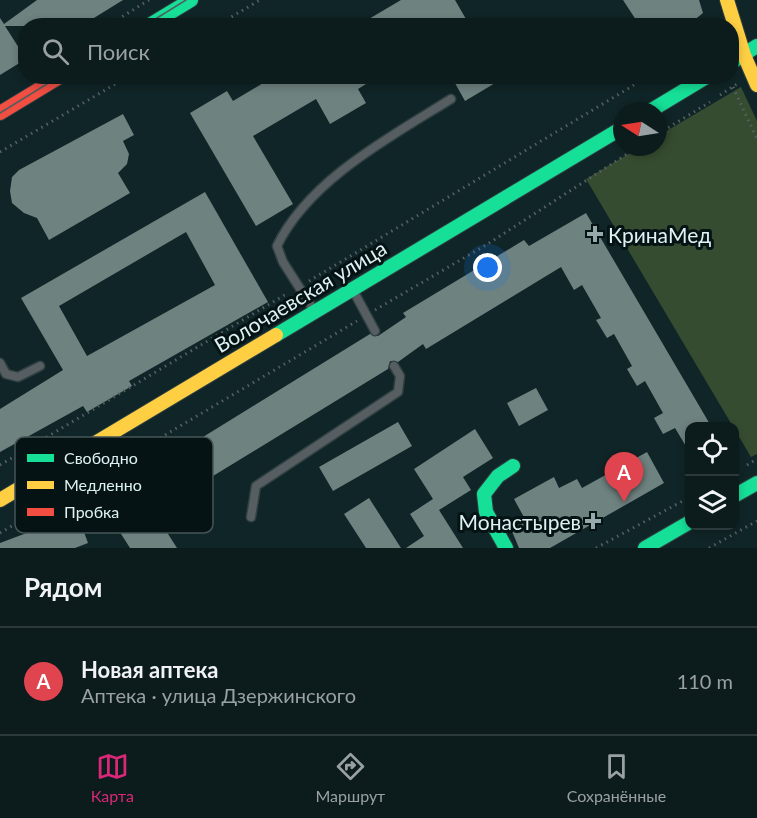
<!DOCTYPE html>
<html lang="ru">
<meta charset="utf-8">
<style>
:root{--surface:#0c1c1d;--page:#1a292a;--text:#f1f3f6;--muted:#9aa1a4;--line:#2c3a3b;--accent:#db2777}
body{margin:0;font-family:Lato,sans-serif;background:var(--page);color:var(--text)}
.controls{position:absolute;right:18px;bottom:18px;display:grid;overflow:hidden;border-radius:12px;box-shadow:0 3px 9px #0003}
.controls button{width:54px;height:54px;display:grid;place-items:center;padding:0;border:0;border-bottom:2px solid var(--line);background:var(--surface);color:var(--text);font:30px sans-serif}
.compass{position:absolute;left:613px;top:102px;width:54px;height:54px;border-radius:50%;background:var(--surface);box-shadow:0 3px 9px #0003;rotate:282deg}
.you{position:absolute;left:488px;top:268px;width:21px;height:21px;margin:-15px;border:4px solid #fff;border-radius:50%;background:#1a73e8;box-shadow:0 0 0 9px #1a73e833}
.badge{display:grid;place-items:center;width:39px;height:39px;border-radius:50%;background:var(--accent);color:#fff;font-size:20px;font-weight:700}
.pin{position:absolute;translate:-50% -50px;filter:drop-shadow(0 2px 3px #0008)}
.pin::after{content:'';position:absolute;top:32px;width:21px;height:18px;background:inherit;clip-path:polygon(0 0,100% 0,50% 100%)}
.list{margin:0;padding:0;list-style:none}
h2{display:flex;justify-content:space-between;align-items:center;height:78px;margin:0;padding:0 24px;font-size:26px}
h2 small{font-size:20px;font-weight:400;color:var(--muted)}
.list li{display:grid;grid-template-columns:39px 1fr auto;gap:18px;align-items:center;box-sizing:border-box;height:108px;padding:0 24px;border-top:2px solid var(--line)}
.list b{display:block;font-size:22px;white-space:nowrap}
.list p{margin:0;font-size:20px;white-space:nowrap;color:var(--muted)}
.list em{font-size:20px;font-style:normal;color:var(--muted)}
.icon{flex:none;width:33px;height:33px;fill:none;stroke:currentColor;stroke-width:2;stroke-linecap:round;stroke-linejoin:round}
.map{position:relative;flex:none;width:757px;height:548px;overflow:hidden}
.search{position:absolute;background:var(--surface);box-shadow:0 3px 9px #0003;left:18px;right:18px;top:18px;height:66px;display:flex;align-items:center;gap:15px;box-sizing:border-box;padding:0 21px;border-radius:24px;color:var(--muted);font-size:22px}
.sheet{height:186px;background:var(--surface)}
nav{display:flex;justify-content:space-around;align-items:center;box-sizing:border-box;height:84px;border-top:2px solid var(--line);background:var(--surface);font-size:16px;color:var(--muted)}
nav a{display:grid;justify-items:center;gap:3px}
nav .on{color:var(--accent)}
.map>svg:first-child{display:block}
.green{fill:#364c30}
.building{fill:#6e8280;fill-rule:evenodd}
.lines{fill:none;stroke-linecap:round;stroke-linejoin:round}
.lane-casing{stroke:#2f4042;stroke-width:11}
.fast-casing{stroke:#2f4042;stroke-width:16}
.slow-casing{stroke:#2f4042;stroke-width:16}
.jam-casing{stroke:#2f4042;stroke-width:16}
.path{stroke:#576063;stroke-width:3;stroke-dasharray:1.5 4.5;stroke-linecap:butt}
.lane{stroke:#565e62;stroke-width:8}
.fast{stroke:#16e098;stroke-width:14}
.slow{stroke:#ffcf43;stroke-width:14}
.jam{stroke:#f24e42;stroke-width:14}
.tram{stroke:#515d5f;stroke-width:1.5}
.poi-dot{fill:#96aaac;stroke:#051314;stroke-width:2}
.labels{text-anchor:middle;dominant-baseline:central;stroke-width:6;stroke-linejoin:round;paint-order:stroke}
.poi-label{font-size:21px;fill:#def2f3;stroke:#051314;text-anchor:start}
.street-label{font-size:21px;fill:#def2f3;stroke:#051314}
.key{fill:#051314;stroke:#465657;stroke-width:1.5}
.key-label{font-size:16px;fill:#def2f3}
</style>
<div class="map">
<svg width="757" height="548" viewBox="0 0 757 548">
<rect width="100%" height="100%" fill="#102527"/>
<!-- green -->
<path class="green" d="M741,87l16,34v333l-6,3 -165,-278 54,-32h18v-11z"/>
<!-- building -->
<path class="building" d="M37,0h86l-42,26h-76l21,33 -26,16v-57l4,6z
M401,0h54l15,26h-113z
M623,0h76l4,13 -16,13h-47z
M275,76h104l-21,13 8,14 -36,21 -14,-25 -63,37 40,68 -37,22 -66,-113 37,-22 6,10z
M451,76h56l-42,25z
M123,114l11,21 -11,6 6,13 -2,10 -9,9 12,20 -81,47 -12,-22 -13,-5 -12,-10 -2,-12 2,-14 7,-7z
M205,192l63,110 -139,79 3,5 -45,26 -4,-6 -83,46v-43l63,-39 -42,-72zM186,232l29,53 -128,71 -28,-50z
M586,213l125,213h-21v27l-15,-25 -12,6 -9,-16 9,-5 -18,-32 -8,5 -10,-17 5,-3 -18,-32 -7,4 -11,-18 5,-2 -19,-33 -8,5 -13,-23 -135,82 -3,-5 -25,18 -8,-1 -2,8 -234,143 23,36h-47l-21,-33 -25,17 4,11 -13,5h-75v-5l80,-30 290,-179 8,2 28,-19 -3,-4 121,-73 5,6z
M536,388l12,22 -29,16 -12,-23z
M398,422l14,24 -79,45 -14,-24z
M475,429l18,29 -30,19 8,13 -32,20 24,38h-57l18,-12 -14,-22 23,-15 -19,-30z
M647,452l17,31 -114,65h-31l-8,-19 15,-8 -12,-22 40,-22 5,11 18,-9 5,9z
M369,498l32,50h-35l-22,-34z"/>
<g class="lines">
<defs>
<path id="lane" d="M354,292l21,39
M313,309l-30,-47 -6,-16c32,-66 113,-109 174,-147
M0,363l6,11 12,3 22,-11
M251,517l5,-31 142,-94 2,-16 -6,-10"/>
<path id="fast" d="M148,26l43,-26
M732,62l25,-16
M650,111l58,-35
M276,335l346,-207
M734,496l23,-13
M506,548l-20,-36 -2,-18 14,-18 15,-10
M645,548l45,-26"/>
<path id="slow" d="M727,0l17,55 13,30
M0,500l276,-165"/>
<path id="jam" d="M0,113l61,-37"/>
</defs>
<!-- lane casing -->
<use href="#lane" class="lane-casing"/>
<!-- fast casing -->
<use href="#fast" class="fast-casing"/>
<!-- slow casing -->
<use href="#slow" class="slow-casing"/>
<!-- jam casing -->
<use href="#jam" class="jam-casing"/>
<!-- path -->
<path class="path" d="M107,26l42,-26
M216,26l44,-26
M733,87l24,52
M720,95l17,-11
M658,134l52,-32
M0,152l129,-76
M309,281l340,-205
M375,310l111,-65 152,-98
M0,465l288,-172
M747,465l10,-6
M0,533l357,-212
M596,548l94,-51
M709,548l48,-27"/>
<!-- lane -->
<use href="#lane" class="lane"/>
<!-- fast -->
<use href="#fast" class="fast"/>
<!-- slow -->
<use href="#slow" class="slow"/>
<!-- jam -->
<use href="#jam" class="jam"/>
<!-- tram -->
<path class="tram" d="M144,26l42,-26
M0,113l60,-37"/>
</g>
<!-- markers -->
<g class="poi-dot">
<path d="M592 225h6v6h6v6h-6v6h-6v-6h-6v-6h6z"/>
<path d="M590 512h6v6h6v6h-6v6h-6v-6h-6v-6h6z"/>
</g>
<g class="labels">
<!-- poi labels -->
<g class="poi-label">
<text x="608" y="234">КринаМед</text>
<text x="581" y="521" text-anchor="end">Монастырев</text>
</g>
<!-- street labels -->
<g class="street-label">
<text transform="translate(300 296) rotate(-31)">Волочаевская улица</text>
</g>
</g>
<!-- legend -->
<rect x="15" y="437" width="198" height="96" rx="9" class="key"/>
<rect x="27" y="454" width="27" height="8" fill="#16e098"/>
<rect x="27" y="481" width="27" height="8" fill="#ffcf43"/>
<rect x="27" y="508" width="27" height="8" fill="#f24e42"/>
<g class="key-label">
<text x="64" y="464">Свободно</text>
<text x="64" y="491">Медленно</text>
<text x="64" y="518">Пробка</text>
</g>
</svg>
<div class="controls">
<button><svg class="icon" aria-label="locate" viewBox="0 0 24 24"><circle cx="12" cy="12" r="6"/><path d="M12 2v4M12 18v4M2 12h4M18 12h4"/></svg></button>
<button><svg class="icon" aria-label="layers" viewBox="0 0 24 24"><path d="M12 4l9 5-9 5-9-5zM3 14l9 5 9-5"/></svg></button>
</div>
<svg class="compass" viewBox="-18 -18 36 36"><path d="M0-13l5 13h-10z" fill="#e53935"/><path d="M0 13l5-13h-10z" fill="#9aa1a4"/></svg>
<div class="you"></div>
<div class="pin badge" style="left:624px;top:502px;background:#e0444e">A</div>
<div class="search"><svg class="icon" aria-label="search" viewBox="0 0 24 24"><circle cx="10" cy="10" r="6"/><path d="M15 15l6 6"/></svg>Поиск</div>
</div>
<section class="sheet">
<h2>Рядом<small></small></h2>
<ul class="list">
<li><span class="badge" style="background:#e0444e">A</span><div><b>Новая аптека</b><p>Аптека · улица Дзержинского</p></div><em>110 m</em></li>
</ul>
</section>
<nav>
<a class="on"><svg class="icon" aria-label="map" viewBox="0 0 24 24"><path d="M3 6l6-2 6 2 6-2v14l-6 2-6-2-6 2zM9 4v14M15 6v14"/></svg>Карта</a>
<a><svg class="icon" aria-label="directions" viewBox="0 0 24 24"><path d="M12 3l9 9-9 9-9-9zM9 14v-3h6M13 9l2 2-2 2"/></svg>Маршрут</a>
<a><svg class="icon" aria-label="saved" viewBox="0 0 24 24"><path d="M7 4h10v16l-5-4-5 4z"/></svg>Сохранённые</a>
</nav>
